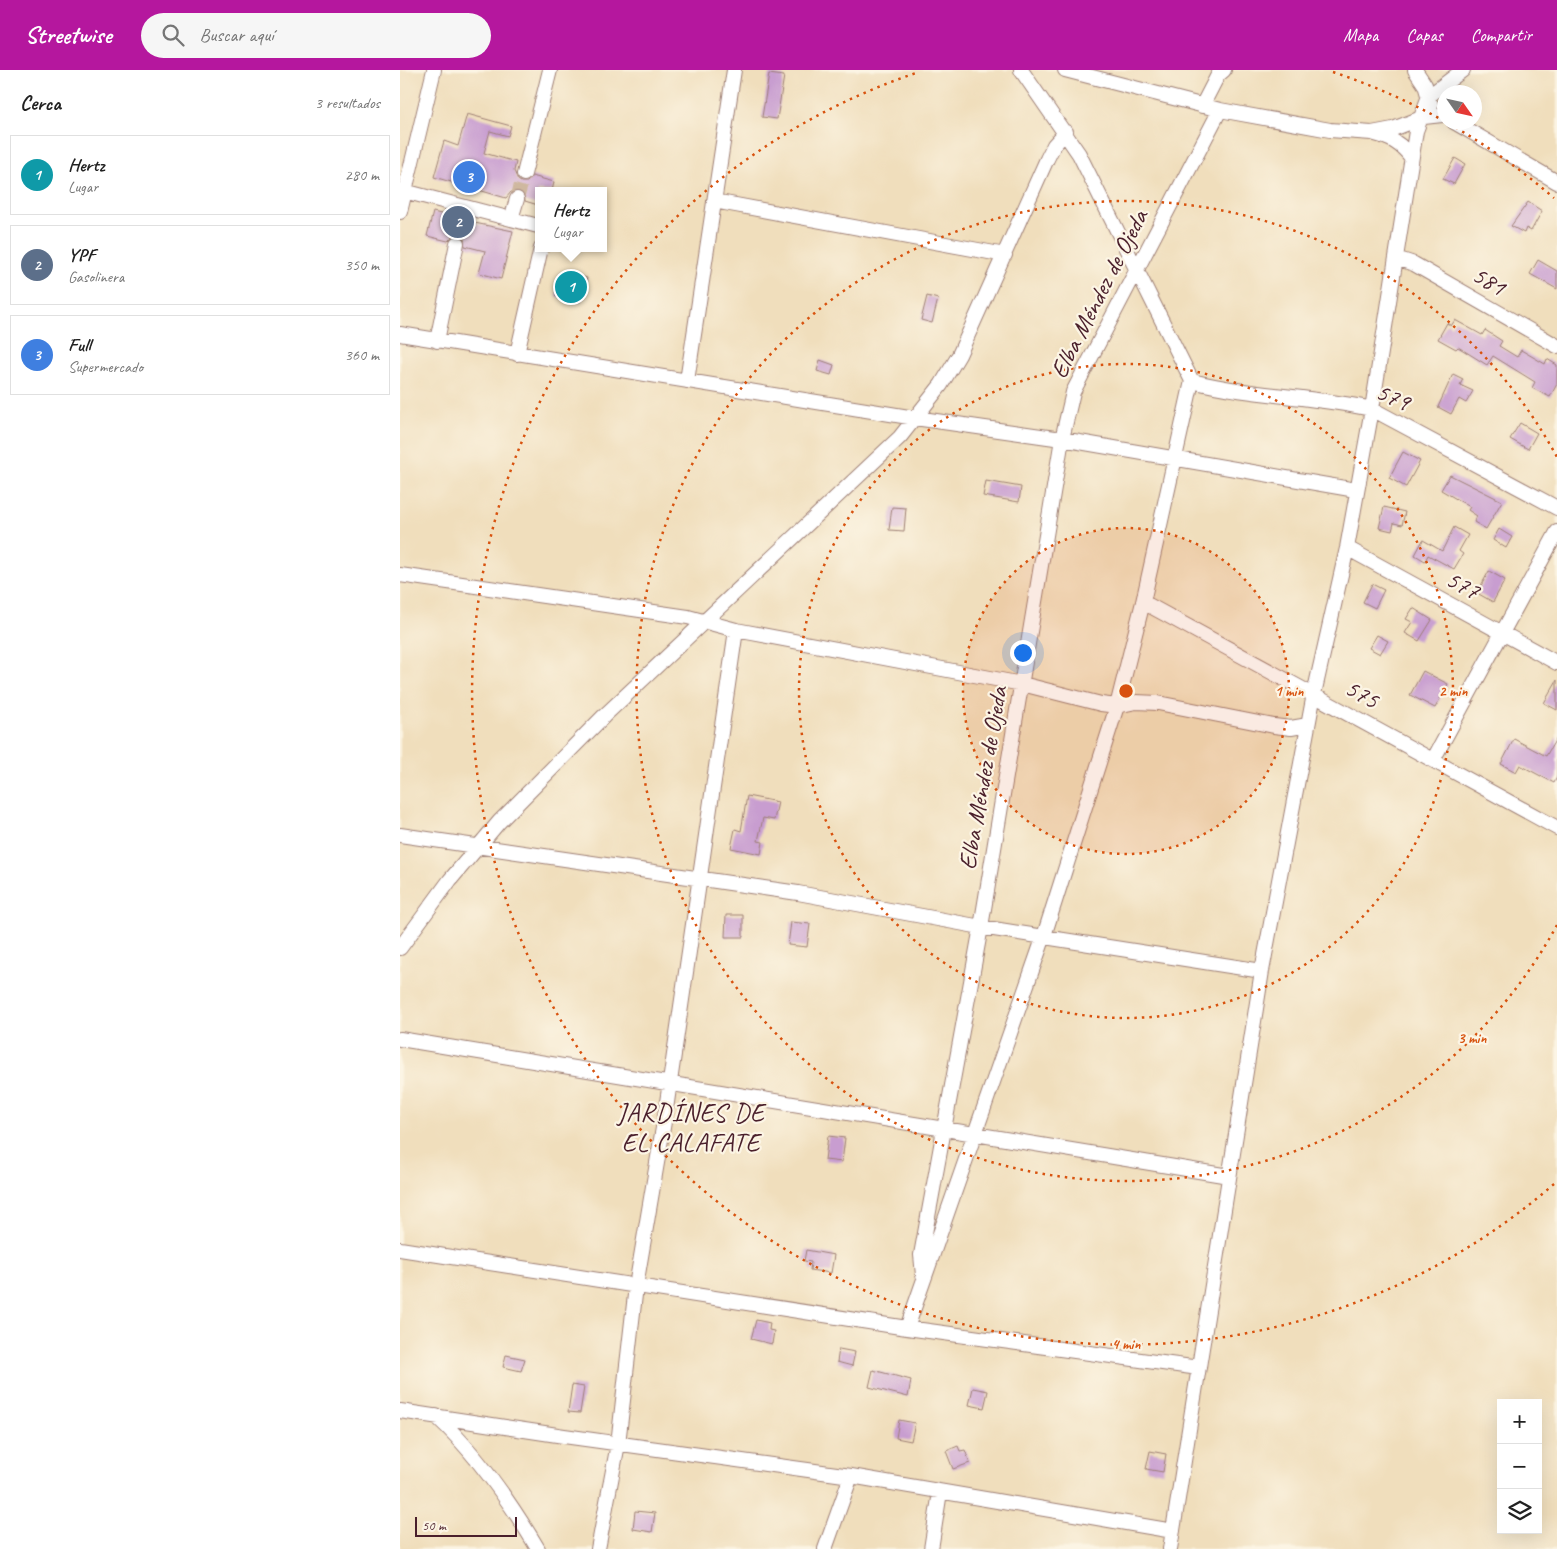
<!DOCTYPE html>
<html lang="es">
<meta charset="utf-8">
<style>
:root{--surface:#fff;--page:#f6f6f6;--text:#222;--muted:#767676;--line:#e0e0e0;--accent:#b5179e}
body{margin:0;font-family:Caveat,sans-serif;background:var(--page);color:var(--text)}
.controls{position:absolute;right:15px;bottom:15px;display:grid;overflow:hidden;border-radius:0px;box-shadow:0 5px 20px #0002}
.controls button{width:45px;height:45px;display:grid;place-items:center;padding:0;border:0;border-bottom:1px solid var(--line);background:var(--surface);color:var(--text);font:25px sans-serif}
.compass{position:absolute;left:1037px;top:15px;width:45px;height:45px;border-radius:50%;background:var(--surface);box-shadow:0 5px 20px #0002;rotate:124deg}
.scale{position:absolute;left:15px;bottom:12px;width:102px;box-sizing:border-box;padding-left:5px;border:2px solid #4a1f2b;border-top:0;font-size:14px;line-height:18px;white-space:nowrap;color:#4a1f2b;-webkit-text-stroke:4px #fcf5e5;paint-order:stroke}
.you{position:absolute;left:622px;top:582px;width:18px;height:18px;margin:-12px;border:4px solid #fff;border-radius:50%;background:#1a73e8;box-shadow:0 0 0 8px #1a73e833}
.badge{display:grid;place-items:center;width:32px;height:32px;border-radius:50%;background:var(--accent);color:#fff;font-size:16px;font-weight:700}
.pin{position:absolute;translate:-50% -50%;border:2px solid #fff;box-shadow:0 1px 5px #0006}
.popup{position:absolute;left:135px;top:117px;width:72px;height:65px;box-sizing:border-box;display:grid;place-content:center;border-radius:0px;background:var(--surface);filter:drop-shadow(0 1px 4px #0005);font-size:16px;white-space:nowrap;color:var(--muted)}
.popup b{font-size:19px;color:var(--text)}
.popup::after{content:'';position:absolute;left:50%;top:100%;margin-left:-10px;border:10px solid transparent;border-top-color:var(--surface)}
.list{margin:0;padding:0;list-style:none}
h2{display:flex;justify-content:space-between;align-items:center;height:65px;margin:0;padding:0 20px;font-size:21px}
h2 small{font-size:16px;font-weight:400;color:var(--muted)}
.list li{display:grid;grid-template-columns:32px 1fr auto;gap:15px;align-items:center;box-sizing:border-box;height:80px;margin:0 10px 10px;padding:0 10px;border:1px solid var(--line);border-radius:0px}
.list b{display:block;font-size:19px;white-space:nowrap}
.list p{margin:0;font-size:16px;white-space:nowrap;color:var(--muted)}
.list em{font-size:16px;font-style:normal;color:var(--muted)}
.icon{flex:none;width:28px;height:28px;fill:none;stroke:currentColor;stroke-width:2;stroke-linecap:round;stroke-linejoin:round}
.map{position:relative;flex:none;width:1157px;height:1479px;overflow:hidden}
header{display:flex;align-items:center;gap:30px;box-sizing:border-box;height:70px;padding:0 25px;background:var(--accent);color:#fff}
header strong{font-size:24px}
nav{display:flex;gap:28px;margin-inline-start:auto;font-size:18px}
.search{width:350px;height:45px;background:var(--page);display:flex;align-items:center;gap:12px;box-sizing:border-box;padding:0 18px;border-radius:28px;color:var(--muted);font-size:19px}
main{display:flex}
aside{flex:1;background:var(--surface)}
.map>svg:first-child{display:block}
.building{fill:#c89dd0}
.lines{fill:none;stroke-linecap:round;stroke-linejoin:round}
.minor-tunnel{stroke:#cfb89f;stroke-width:14;stroke-dasharray:14 7;stroke-linecap:butt}
.minor-casing{stroke:#9d7e74;stroke-width:16}
.minor{stroke:#fff;stroke-width:14}
.ring{fill:none;stroke:#d8530f;stroke-width:2.5;stroke-dasharray:2.5 5}
.labels{text-anchor:middle;dominant-baseline:central;stroke-width:4.5;stroke-linejoin:round;paint-order:stroke}
.street-label{font-size:25px;fill:#4a1f2b;stroke:#fcf5e5}
.neighbourhood-label{font-size:26px;letter-spacing:1px;fill:#4a1f2b;stroke:#fcf5e5}
.centre{fill:#d8530f;stroke:#fcf5e5;stroke-width:2.5}
.ring-label{font-size:15px;text-anchor:middle;font-weight:bold;fill:#d8530f;stroke:#fcf5e5;stroke-width:4.5;stroke-linejoin:round;paint-order:stroke}
</style>
<header>
<strong>Streetwise</strong>
<div class="search"><svg class="icon" aria-label="search" viewBox="0 0 24 24"><circle cx="10" cy="10" r="6"/><path d="M15 15l6 6"/></svg>Buscar aquí</div>
<nav><a>Mapa</a><a>Capas</a><a>Compartir</a></nav>
</header>
<main>
<aside>
<h2>Cerca<small>3 resultados</small></h2>
<ul class="list">
<li><span class="badge" style="background:#0f9aa8">1</span><div><b>Hertz</b><p>Lugar</p></div><em>280 m</em></li>
<li><span class="badge" style="background:#5c6f8a">2</span><div><b>YPF</b><p>Gasolinera</p></div><em>350 m</em></li>
<li><span class="badge" style="background:#3f7fe0">3</span><div><b>Full</b><p>Supermercado</p></div><em>360 m</em></li>
</ul>
</aside>
<div class="map">
<svg width="1157" height="1479" viewBox="0 0 1157 1479">
<rect width="100%" height="100%" fill="#fcf5e5"/>
<filter id="ink" filterUnits="userSpaceOnUse"><feTurbulence type="fractalNoise" baseFrequency=".02" numOctaves="2"/><feDisplacementMap in="SourceGraphic" scale="10" xChannelSelector="R" yChannelSelector="G"/><feConvolveMatrix kernelMatrix="1 2 1 2 8 2 1 2 1" color-interpolation-filters="sRGB"/></filter>
<filter id="wash" filterUnits="userSpaceOnUse"><feTurbulence type="fractalNoise" baseFrequency=".0096" numOctaves="4" result="noise"/><feDisplacementMap in="SourceGraphic" scale="20" xChannelSelector="R" yChannelSelector="G"/><feGaussianBlur stdDeviation="1.12" result="paint"/><feColorMatrix in="noise" values="0 0 0 0 0 0 0 0 0 0 0 0 0 0 0 0 0 1.4 0 .05"/><feComposite in="paint" operator="in"/></filter>
<g filter="url(#wash)">
<rect width="100%" height="100%" fill="#f0debc"/>
<g id="blocks">
<!-- building -->
<path class="building" d="M369,4l15,2 -7,43 -15,-2z
M67,44l44,12 -3,10 -18,-5 -6,22 32,9 -2,9 4,9 3,2h6l5,-6 22,6 -2,9h-14v14l-13,-4 -1,-8 -5,-2 -8,1 -5,6 -72,-21 10,-36 14,5z
M1055,88l10,6 -11,20 -11,-5z
M1128,132l14,9 -11,20 -5,-3 -2,5 -13,-7z
M33,142l20,5 1,5 6,5h6l4,-5 43,9 -12,48 -22,-6 6,-22 -20,-5 -3,-10 -8,-1 -6,6 -21,-5z
M1138,190l19,11v18l-27,-15z
M162,202l25,6 -7,24 -24,-6z
M527,226l11,3 -6,24 -11,-3z
M1055,250l27,15 3,-5 17,11 -3,5 18,11 4,-7 24,14 2,-5 10,6v19l-7,13 -18,-9 3,-6 -42,-26 -6,9 -29,-18 -2,2 -18,-10 9,-16 4,3z
M420,290l14,5 -3,10 -14,-4z
M1053,304l10,5 -3,6 13,6 -7,12 -7,-4 -8,15 -13,-7z
M1120,353l17,10 -9,16 -18,-10z
M1003,382l17,9 -14,26 -17,-9z
M1050,405l52,26 -16,28 -12,-7 3,-6 -9,-6 2,-3 -29,-17z
M586,411l35,6 -2,15 -36,-6z
M492,437l14,1 -2,23 -15,-1z
M984,437l21,5 -3,13 -8,-2 -2,8 -13,-3z
M1054,457l14,8 -9,16 4,3 -9,15 -26,-14 -3,6 -10,-6 8,-15 19,11z
M1099,459l13,8 -6,11 -13,-8z
M1089,501l16,9 -12,22 -16,-9z
M972,514l12,6 -9,18 -12,-6z
M1013,538l19,12 -13,21 -14,-8 7,-11 -6,-3z
M977,565l11,6 -8,13 -11,-6z
M1023,601l25,13 -13,24 -25,-13z
M1157,610v30l-13,-7z
M1157,667v40l-3,6 -34,-18 -4,7 -15,-8 13,-25 32,17z
M347,726l31,6 -4,18 -11,-2 -5,23 5,1 -2,12 -30,-6 4,-19 6,2z
M326,845h17v22h-18z
M391,852l19,2 -3,23 -19,-2z
M428,1066l17,2 -3,24 -17,-2z
M406,1180l28,5 -3,18 -21,-3 1,-8 -7,-1z
M356,1250l14,3 -1,7 5,1 -2,13 -21,-5z
M439,1279l16,3 -3,14 -15,-4z
M106,1285l19,4 -4,12 -18,-4z
M473,1300l38,10 -3,17 -39,-10z
M172,1315l12,2 -4,26 -12,-1z
M573,1318l15,3 -4,17 -15,-3z
M499,1350l16,3 -4,18 -15,-3z
M558,1376l2,5 5,-1 5,13 -17,6 -7,-18z
M750,1381l16,3 -3,18 -17,-3z
M235,1441l20,2 -3,19 -19,-3z"/>
</g>
</g>
<g filter="url(#ink)">
<use href="#blocks" fill-opacity="0" stroke="#9d7e74" stroke-width="1"/>
<g class="lines">
<!-- minor-tunnel -->
<path class="minor-tunnel" d="M117,129l7,-25
M57,173l5,-24"/>
<defs>
<path id="minor" d="M665,0l155,40 110,20 42,3 21,-4 31,-12 18,-2
M1015,0l10,15 6,20
M802,36l16,-31 6,-5
M1054,52l103,60
M975,64c16,4 26,10 36,23
M124,104l26,-104
M0,120l138,36
M314,131l291,54
M0,142l34,-142
M62,149l2,-12
M111,149l6,-20
M996,188l18,6 143,82
M0,264l515,84 147,21 294,51
M37,271l20,-98
M117,284l24,-106
M287,311l47,-311
M792,311c59,15 121,15 180,28l185,99
M947,478l210,115
M0,505l288,42 48,13 286,54 79,20 16,2 19,-4 22,1 116,23 17,2 17,-3
M743,532l414,226
M1033,690l124,-228
M0,765l398,58 183,34 281,44
M0,878l50,-68 49,-58 105,-106 296,-279 41,-52 18,-30 88,-196 7,-14 12,-13
M0,969l829,137
M0,1179l507,79 292,40
M523,1205l-2,-20 60,-328 81,-488 11,-47 147,-282
M507,1258l137,-392 73,-230 26,-104 49,-221 -113,-227 -58,-84
M0,1341l164,25 287,40 322,55
M36,1346c41,38 73,84 102,133
M198,1479l20,-105 18,-158 29,-170 71,-486
M425,1479l26,-73
M531,1479l9,-57
M770,1479l92,-578 52,-277 33,-146 25,-139 44,-278 13,-35 34,-26"/>
</defs>
<!-- minor casing -->
<use href="#minor" class="minor-casing"/>
<!-- minor -->
<use href="#minor" class="minor"/>
</g>
</g>
<!-- distance rings -->
<circle cx="726" cy="621" r="163" fill="#d8530f" fill-opacity=".12"/>
<g class="ring">
<circle cx="726" cy="621" r="163"/>
<circle cx="726" cy="621" r="327"/>
<path d="M1157 855A490 490 0 1 1 1157 387"/>
<path d="M1154 1114A653 653 0 1 1 519 2M933 2A653 653 0 0 1 1154 128"/>
</g>
<g class="labels">
<!-- street labels -->
<g class="street-label">
<text transform="translate(1089 211) rotate(30)">581</text>
<text transform="translate(699 224) rotate(-63)">Elba Méndez de Ojeda</text>
<text transform="translate(993 327) rotate(24)">579</text>
<text transform="translate(1063 515) rotate(28)">577</text>
<text transform="translate(962 624) rotate(29)">575</text>
<text transform="translate(583 708) rotate(-80)">Elba Méndez de Ojeda</text>
</g>
<!-- neighbourhood labels -->
<g class="neighbourhood-label">
<text x="291" y="1042">JARDÍNES DE<tspan x="291" dy="30">EL CALAFATE</tspan></text>
</g>
</g>
<circle cx="726" cy="621" r="8" class="centre"/>
<g class="ring-label">
<text x="889" y="626">1 min</text>
<text x="1053" y="626">2 min</text>
<text x="1072" y="973">3 min</text>
<text x="726" y="1279">4 min</text>
</g>
</svg>
<div class="controls">
<button>+</button>
<button>−</button>
<button><svg class="icon" aria-label="layers" viewBox="0 0 24 24"><path d="M12 4l9 5-9 5-9-5zM3 14l9 5 9-5"/></svg></button>
</div>
<svg class="compass" viewBox="-18 -18 36 36"><path d="M0-13l5 13h-10z" fill="#e53935"/><path d="M0 13l5-13h-10z" fill="#767676"/></svg>
<div class="scale">50 m</div>
<div class="you"></div>
<div class="pin badge" style="left:171px;top:217px;background:#0f9aa8">1</div>
<div class="popup"><b>Hertz</b>Lugar</div>
<div class="pin badge" style="left:58px;top:152px;background:#5c6f8a">2</div>
<div class="pin badge" style="left:69px;top:107px;background:#3f7fe0">3</div>
</div>
</main>
